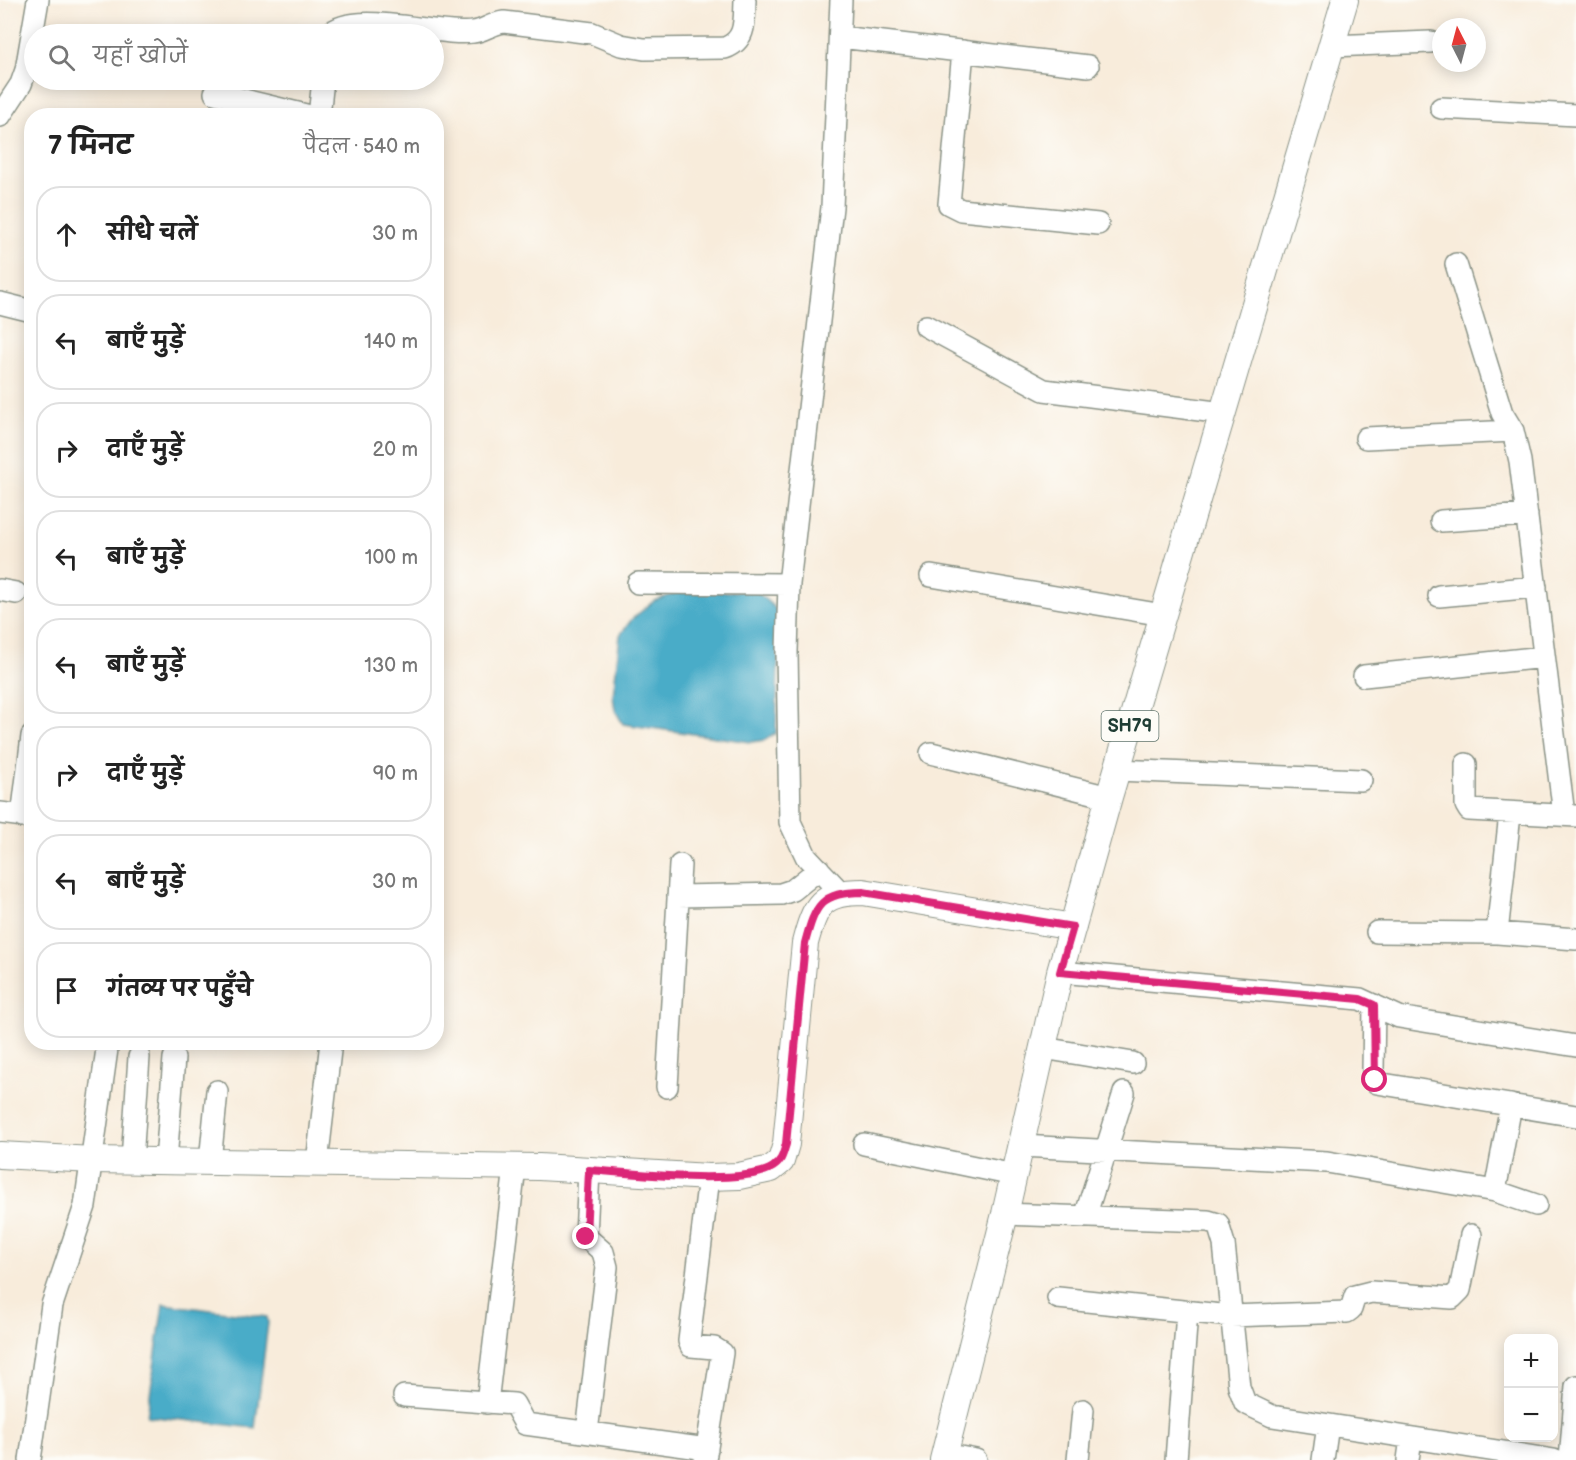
<!DOCTYPE html>
<html lang="hi">
<meta charset="utf-8">
<style>
:root{--surface:#fff;--page:#f2f2f2;--text:#222;--muted:#767676;--line:#e0e0e0}
body{margin:0;font-family:"Balsamiq Sans","Playpen Sans Deva",sans-serif;background:var(--page);color:var(--text)}
.controls{position:absolute;right:18px;bottom:18px;display:grid;overflow:hidden;border-radius:12px;box-shadow:0 3px 15px #0003}
.controls button{width:54px;height:54px;display:grid;place-items:center;padding:0;border:0;border-bottom:2px solid var(--line);background:var(--surface);color:var(--text);font:30px sans-serif}
.compass{position:absolute;left:1432px;top:18px;width:54px;height:54px;border-radius:50%;background:var(--surface);box-shadow:0 3px 15px #0003;rotate:354deg}
.stop{position:absolute;width:18px;height:18px;margin:-14px;border:4px solid #db2777;border-radius:50%;background:#fff}
.stop.end{background:#db2777;border-color:#fff;box-shadow:0 2px 6px #0008}
.list{margin:0;padding:0;list-style:none}
h2{display:flex;justify-content:space-between;align-items:center;height:78px;margin:0;padding:0 24px;font-size:26px}
h2 small{font-size:20px;font-weight:400;color:var(--muted)}
.list li{display:grid;grid-template-columns:39px 1fr auto;gap:18px;align-items:center;box-sizing:border-box;height:96px;margin:0 12px 12px;padding:0 12px;border:2px solid var(--line);border-radius:24px}
.list b{display:block;font-size:22px;white-space:nowrap}
.list em{font-size:20px;font-style:normal;color:var(--muted)}
.icon{flex:none;width:33px;height:33px;fill:none;stroke:currentColor;stroke-width:2;stroke-linecap:round;stroke-linejoin:round}
.map{position:relative;flex:none;width:1576px;height:1460px;overflow:hidden}
.search{position:absolute;background:var(--surface);box-shadow:0 3px 15px #0003;left:24px;top:24px;width:420px;height:66px;display:flex;align-items:center;gap:15px;box-sizing:border-box;padding:0 21px;border-radius:33px;color:var(--muted);font-size:22px}
.panel{position:absolute;background:var(--surface);box-shadow:0 3px 15px #0003;left:24px;top:108px;width:420px;height:942px;border-radius:24px}
.map>svg:first-child{display:block}
.water{fill:#49acc8;stroke:#34747e;stroke-width:1.5}
.lines{fill:none;stroke-linecap:round;stroke-linejoin:round}
.minor-casing{stroke:#8c9488;stroke-width:24}
.major-casing{stroke:#8c9488;stroke-width:28}
.minor{stroke:#fff;stroke-width:21}
.major{stroke:#fff;stroke-width:26}
.route{stroke:#db2777;stroke-width:8}
.labels{text-anchor:middle;dominant-baseline:central;stroke-width:6;stroke-linejoin:round;paint-order:stroke}
.shield{fill:#fdfcf7;stroke:#62766e;stroke-width:1.5}
.shield-label{font-size:18px;font-weight:bold;fill:#1f3d34}
</style>
<div class="map">
<svg width="1576" height="1460" viewBox="0 0 1576 1460">
<rect width="100%" height="100%" fill="#fdfcf7"/>
<filter id="ink" filterUnits="userSpaceOnUse"><feTurbulence type="fractalNoise" baseFrequency=".0167" numOctaves="2"/><feDisplacementMap in="SourceGraphic" scale="12" xChannelSelector="R" yChannelSelector="G"/><feConvolveMatrix kernelMatrix="1 2 1 2 8 2 1 2 1" color-interpolation-filters="sRGB"/></filter>
<filter id="wash" filterUnits="userSpaceOnUse"><feTurbulence type="fractalNoise" baseFrequency=".008" numOctaves="4" result="noise"/><feDisplacementMap in="SourceGraphic" scale="24" xChannelSelector="R" yChannelSelector="G"/><feGaussianBlur stdDeviation="1.35" result="paint"/><feColorMatrix in="noise" values="0 0 0 0 0 0 0 0 0 0 0 0 0 0 0 0 0 1.4 0 .05"/><feComposite in="paint" operator="in"/></filter>
<g filter="url(#wash)">
<rect width="100%" height="100%" fill="#f8ecdb"/>
<!-- water -->
<path class="water" d="M756,591l20,18 2,55 -2,69 -11,7 -14,2 -128,-18 -8,-14 -2,-14 7,-61 12,-16 22,-18 23,-8z
M163,1304l104,13 1,6 -13,105 -108,-12z"/>
</g>
<g filter="url(#ink)">
<g class="lines">
<defs>
<path id="minor" d="M330,34c23,-25 110,3 143,-2 11,-1 17,-8 31,-10l88,11 29,12 23,4 81,-1c22,-8 19,-28 20,-48
M840,37l248,29
M1331,46l100,-4
M963,51l-14,153 12,6 137,14
M215,93l95,23
M1441,108l135,7
M0,116l21,-32 5,-14 12,-70
M319,116l4,-36
M1456,264l46,149 11,18 7,30 44,354
M0,303l32,8
M926,326l118,64 179,23
M1366,438l147,-7
M1441,521l86,-6
M931,576l232,39
M638,583l151,1
M0,590l16,3
M1439,596l97,-9
M1364,676l180,-19
M931,753l178,44
M1466,764v41l3,5 107,6
M1117,770l244,10
M0,813l32,4
M22,817l10,-81
M840,892l-34,-36 -16,-34 -3,-170 2,-68 43,-377 9,-207
M678,896l103,-2 12,-4 26,-21
M1377,932l120,1 79,6
M1497,933l13,-119
M1060,972l300,27 39,18 177,29
M1374,1005l-1,66 4,12 199,33
M1043,1048l90,15
M667,1087l13,-222
M864,1144l150,31
M1021,1146l306,16 168,29 41,14
M132,1160l7,-103
M166,1161l8,-103
M210,1162l7,-71
M317,1163l14,-121
M1495,1191l16,-86
M1005,1214l203,7 10,3 6,20 15,143 6,16 27,13 282,44
M1085,1217l39,-124
M1058,1298l173,18 116,-4 4,-3 4,-13 16,-4 81,6 8,-8 11,-55
M404,1396l110,8 11,20 182,25
M487,1403l28,-236
M587,1432l20,-165 -4,-15 -17,-15 3,-67
M944,1454l32,6
M30,1460l22,-155 33,-99 23,-164
M705,1460l17,-107 -8,-5 -23,-2 -2,-5 20,-164
M1078,1460l5,-50
M1176,1460l11,-148
M1323,1460l5,-35
M1408,1460l3,-22
M1570,1460l6,-74"/>
<path id="major" d="M0,1155l93,5 446,7 170,10 30,-1 32,-7 10,-8 5,-17 19,-201c10,-38 16,-51 58,-51l210,35
M943,1460l62,-246 55,-242 49,-175 236,-797"/>
</defs>
<!-- minor casing -->
<use href="#minor" class="minor-casing"/>
<!-- major casing -->
<use href="#major" class="major-casing"/>
<!-- minor -->
<use href="#minor" class="minor"/>
<!-- major -->
<use href="#major" class="major"/>
</g>
</g>
<g class="lines" filter="url(#ink)">
<!-- route -->
<path class="route" d="M586,1237l3,-67c38,3 155,16 184,-3 9,-6 10,-13 13,-23l19,-201c10,-38 16,-51 58,-51l210,35 -13,45 300,27 14,6 1,75"/>
</g>
<g class="labels">
<!-- shield labels -->
<rect class="shield" x="1101.5" y="711" width="57" height="30" rx="4.5"/>
<g class="shield-label">
<text x="1130" y="726">SH79</text>
</g>
</g>
</svg>
<div class="controls">
<button>+</button>
<button>−</button>
</div>
<svg class="compass" viewBox="-18 -18 36 36"><path d="M0-13l5 13h-10z" fill="#e53935"/><path d="M0 13l5-13h-10z" fill="#767676"/></svg>
<div class="stop" style="left:1375px;top:1080px"></div>
<div class="stop end" style="left:586px;top:1237px"></div>
<div class="search"><svg class="icon" aria-label="search" viewBox="0 0 24 24"><circle cx="10" cy="10" r="6"/><path d="M15 15l6 6"/></svg>यहाँ खोजें</div>
<section class="panel">
<h2>7 मिनट<small>पैदल · 540 m</small></h2>
<ul class="list">
<li><svg class="icon" aria-label="ahead" viewBox="0 0 24 24"><path d="M12 20V5M6 11l6-6 6 6"/></svg><div><b>सीधे चलें</b></div><em>30 m</em></li>
<li><svg class="icon" aria-label="left" viewBox="0 0 24 24"><path d="M17 20v-9H6M10 6l-5 5 5 5"/></svg><div><b>बाएँ मुड़ें</b></div><em>140 m</em></li>
<li><svg class="icon" aria-label="right" viewBox="0 0 24 24"><path d="M7 20v-9h11M14 6l5 5-5 5"/></svg><div><b>दाएँ मुड़ें</b></div><em>20 m</em></li>
<li><svg class="icon" aria-label="left" viewBox="0 0 24 24"><path d="M17 20v-9H6M10 6l-5 5 5 5"/></svg><div><b>बाएँ मुड़ें</b></div><em>100 m</em></li>
<li><svg class="icon" aria-label="left" viewBox="0 0 24 24"><path d="M17 20v-9H6M10 6l-5 5 5 5"/></svg><div><b>बाएँ मुड़ें</b></div><em>130 m</em></li>
<li><svg class="icon" aria-label="right" viewBox="0 0 24 24"><path d="M7 20v-9h11M14 6l5 5-5 5"/></svg><div><b>दाएँ मुड़ें</b></div><em>90 m</em></li>
<li><svg class="icon" aria-label="left" viewBox="0 0 24 24"><path d="M17 20v-9H6M10 6l-5 5 5 5"/></svg><div><b>बाएँ मुड़ें</b></div><em>30 m</em></li>
<li><svg class="icon" aria-label="arrive" viewBox="0 0 24 24"><path d="M6 21V4h12l-3 4 3 4H6"/></svg><div><b>गंतव्य पर पहुँचे</b></div></li>
</ul>
</section>
</div>
